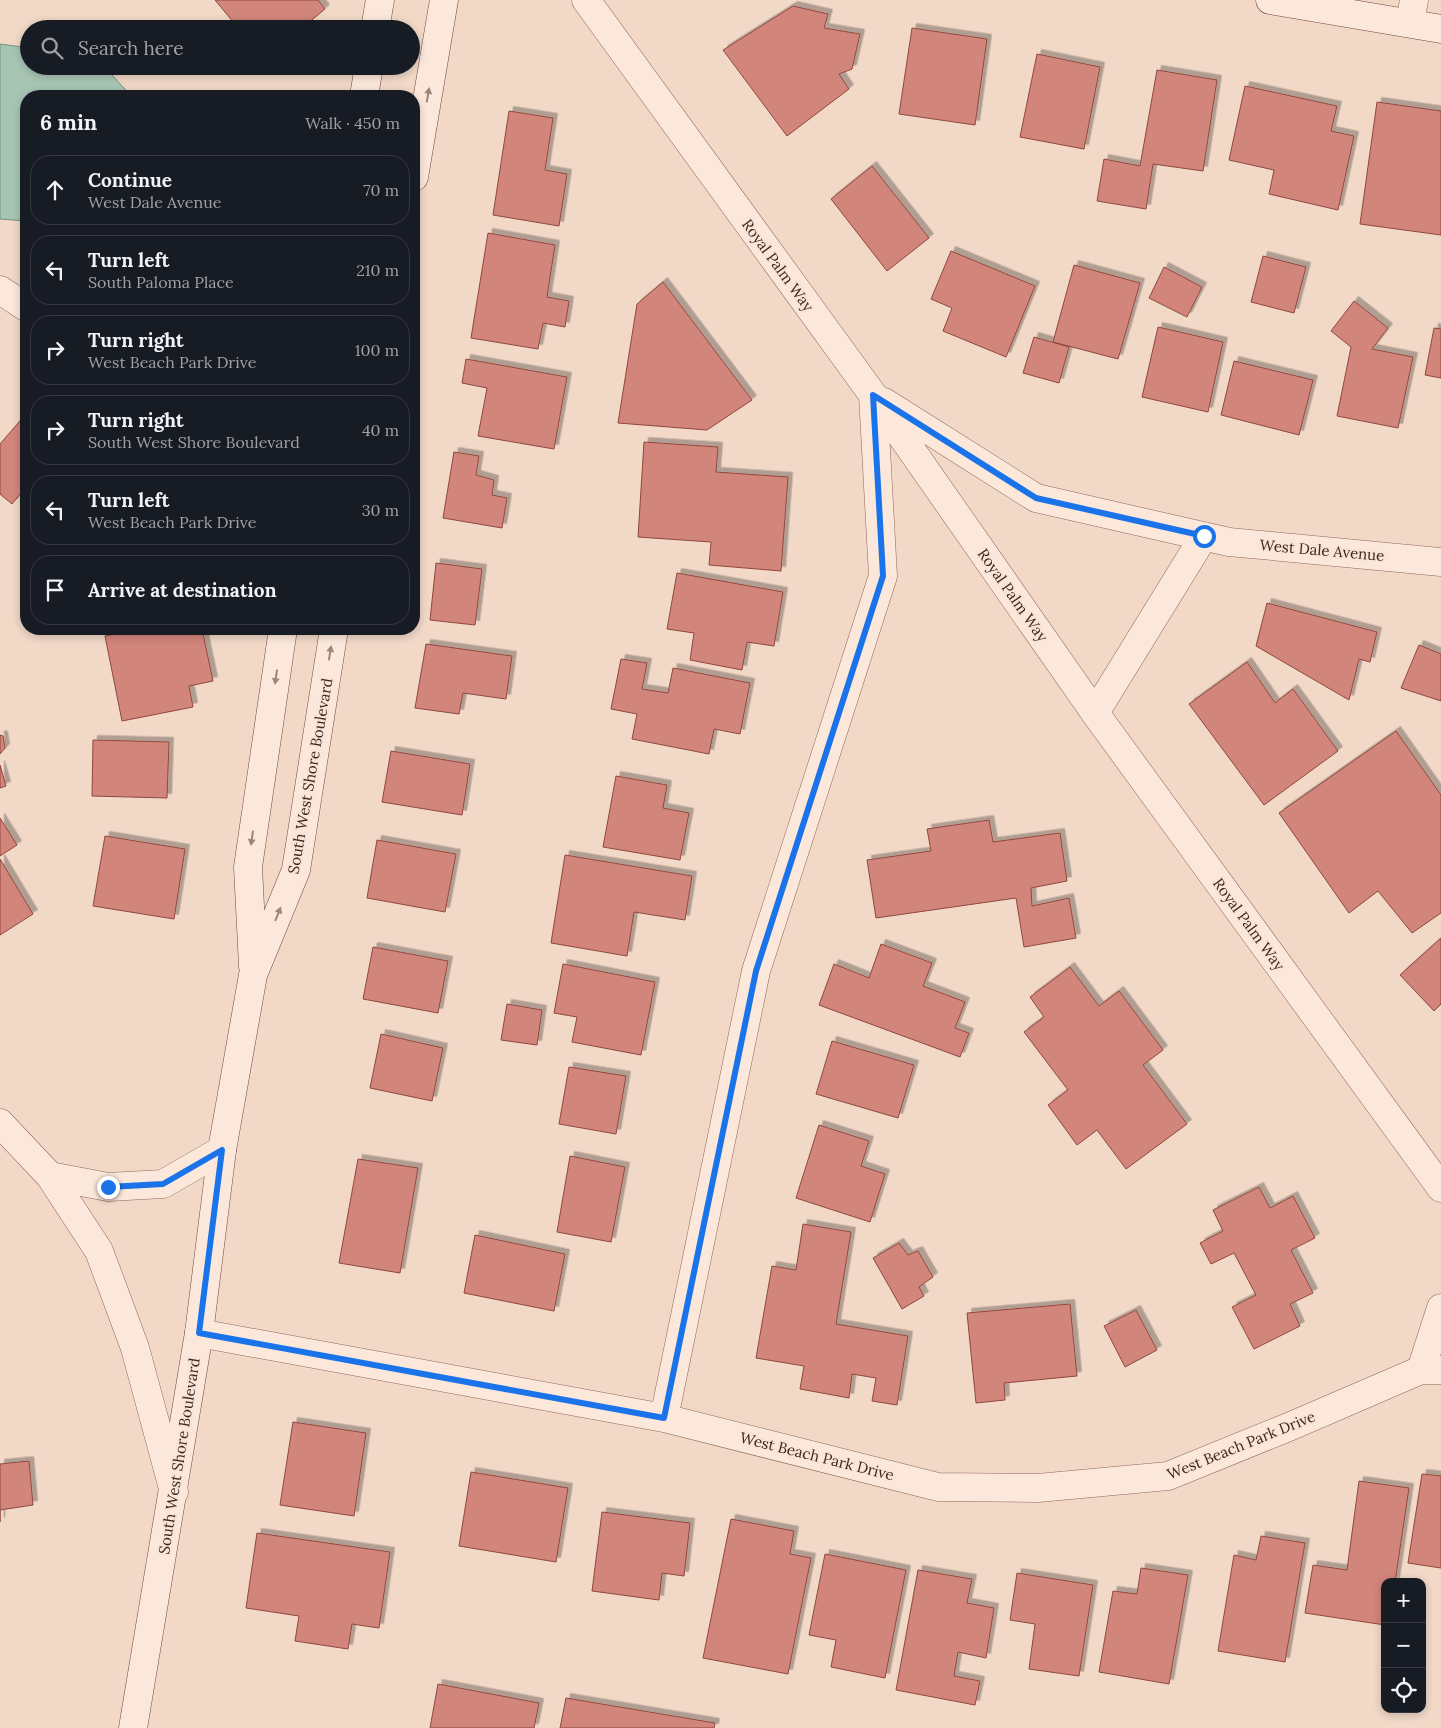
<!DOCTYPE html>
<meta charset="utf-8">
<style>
:root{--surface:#171b24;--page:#242831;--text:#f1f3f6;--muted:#9ea1a6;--line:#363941}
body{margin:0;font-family:Lora,serif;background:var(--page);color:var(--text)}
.controls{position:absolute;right:15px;bottom:15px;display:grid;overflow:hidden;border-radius:10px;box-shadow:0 2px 8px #0003}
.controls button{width:45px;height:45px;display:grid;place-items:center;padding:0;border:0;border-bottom:1px solid var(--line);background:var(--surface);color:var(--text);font:25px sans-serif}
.stop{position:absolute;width:15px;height:15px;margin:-11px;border:4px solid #1a73e8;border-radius:50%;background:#fff}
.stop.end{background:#1a73e8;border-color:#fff;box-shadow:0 1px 5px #0008}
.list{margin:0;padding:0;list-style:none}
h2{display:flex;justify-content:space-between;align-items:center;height:65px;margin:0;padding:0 20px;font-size:21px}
h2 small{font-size:16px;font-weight:400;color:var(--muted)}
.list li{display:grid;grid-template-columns:32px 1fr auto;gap:15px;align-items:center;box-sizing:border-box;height:70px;margin:0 10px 10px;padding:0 10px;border:1px solid var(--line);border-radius:20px}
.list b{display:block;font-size:19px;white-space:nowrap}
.list p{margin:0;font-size:16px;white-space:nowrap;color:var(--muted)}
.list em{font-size:16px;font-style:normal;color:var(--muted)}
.icon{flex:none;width:28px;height:28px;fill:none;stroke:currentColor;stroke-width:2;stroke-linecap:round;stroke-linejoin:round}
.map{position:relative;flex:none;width:1441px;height:1728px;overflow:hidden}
.search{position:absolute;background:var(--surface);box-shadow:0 2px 8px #0003;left:20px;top:20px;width:400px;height:55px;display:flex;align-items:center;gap:12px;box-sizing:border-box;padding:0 18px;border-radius:28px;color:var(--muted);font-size:19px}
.panel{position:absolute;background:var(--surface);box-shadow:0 2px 8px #0003;left:20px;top:90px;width:400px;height:545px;border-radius:20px}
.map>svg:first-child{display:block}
.water{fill:#a8c5b4;stroke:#6e947f}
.building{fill:#d2857a;stroke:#90473e;filter:url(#shadow)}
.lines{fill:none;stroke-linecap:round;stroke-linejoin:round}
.street-casing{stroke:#8f675a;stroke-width:29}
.secondary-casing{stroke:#71483d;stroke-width:29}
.street{stroke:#fbe8db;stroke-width:28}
.secondary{stroke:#fbe8db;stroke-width:28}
.oneway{fill:#9c867d}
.route{stroke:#1a73e8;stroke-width:6}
.labels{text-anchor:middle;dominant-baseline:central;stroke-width:4.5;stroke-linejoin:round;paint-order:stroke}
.street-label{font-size:15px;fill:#3e251f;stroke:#f8e5d7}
</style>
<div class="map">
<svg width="1441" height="1728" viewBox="0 0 1441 1728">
<defs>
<filter id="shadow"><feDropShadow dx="4.5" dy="-4.5" stdDeviation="0" flood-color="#0004"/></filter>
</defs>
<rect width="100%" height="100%" fill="#f1d8c7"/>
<!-- water -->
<path class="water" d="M0,44l29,4v18h75l27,30h-105v125l-26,-2z"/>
<!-- building -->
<path class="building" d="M215,0h103l7,9 -24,20h-62z
M793,6l35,8 -4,14 36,6 -8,35 -13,5 10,15 -62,47 -64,-86z
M912,28l75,11 -12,86 -76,-11z
M1037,54l63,13 -16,82 -64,-12z
M1157,70l60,10 -14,91 -50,-7 -7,45 -49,-8 7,-42 36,7z
M1245,86l92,20 -6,25 23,5 -16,74 -69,-16 5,-24 -45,-10z
M1377,102l64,9v124l-81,-11z
M509,111l44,7 -8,52 22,4 -8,52 -66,-11z
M872,166l57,72 -42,33 -56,-72z
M488,233l67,12 -8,52 22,4 -4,26 -22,-4 -5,26 -67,-11z
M951,251l84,35 -29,71 -63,-26 9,-23 -21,-9z
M1263,256l43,11 -12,46 -43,-11z
M1074,265l66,18 -22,76 -65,-17z
M1164,267l38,20 -15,30 -38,-19z
M663,282l89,118 -45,30 -89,-7 19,-119z
M1354,301l34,27 -16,21 41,8 -15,71 -61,-12 14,-69 -20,-16z
M1158,327l65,15 -15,70 -66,-15z
M1434,328l7,1v49l-16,-3z
M1034,337l35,10 -10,36 -36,-10z
M466,359l101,18 -13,72 -76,-13 9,-48 -25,-5z
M1234,361l79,19 -14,55 -78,-20z
M26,414v73l-14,17 -12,-10v-50z
M644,442l74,5 -2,25 72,5 -7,94 -72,-6 2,-23 -73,-5z
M454,452l25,4 -3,19 18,5 -2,15 15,3 -5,30 -59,-10z
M436,563l46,6 -7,56 -45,-5z
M677,573l106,19 -9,54 -27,-4 -5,28 -52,-10 4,-27 -27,-4z
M1267,603l110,29 -7,30 -11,-3 -10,41 -93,-54z
M142,629h60l11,52 -24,5 4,21 -71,14 -17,-85z
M426,644l86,12 -6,43 -43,-6 -4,21 -44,-6z
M1419,645l22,9v47l-40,-13z
M621,659l26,4 -5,26 26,4 5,-25 77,15 -10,51 -26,-5 -5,25 -77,-15 5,-25 -26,-5z
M1247,662l28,41 18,-14 45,62 -74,54 -75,-101z
M1396,731l45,64v118l-29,20 -34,-42 -29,22 -70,-100z
M0,735l3,1 2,12 -5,6z
M93,740l76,2 -2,56 -75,-2z
M391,751l79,13 -8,51 -80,-13z
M0,765l6,21 -6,2z
M616,776l51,9 -4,23 26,5 -9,47 -77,-13z
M0,818l17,27 -17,11z
M989,820l4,22 67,-9 7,48 -36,7 1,18 37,-8 7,40 -52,9 -8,-49 -140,20 -9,-58 64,-9 -4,-22z
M105,836l80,13 -11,70 -81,-13z
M377,840l79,14 -11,58 -78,-14z
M565,855l127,21 -7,44 -51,-8 -7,44 -76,-13z
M0,859l33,55 -33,21z
M1441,938v66l-7,7 -34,-36z
M881,944l51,19 -9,23 42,16 -10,26 14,5 -9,24 -141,-52 15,-41 35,14z
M373,947l75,14 -10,52 -75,-14z
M563,964l92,18 -14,73 -69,-13 5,-25 -23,-4z
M1070,967l29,39 20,-15 44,59 -20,15 44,59 -61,45 -29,-39 -20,15 -29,-40 20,-15 -44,-58 20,-15 -14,-20z
M507,1004l35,6 -5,35 -36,-5z
M381,1034l62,14 -11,53 -62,-13z
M832,1041l82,24 -16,53 -82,-24z
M569,1067l57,9 -10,58 -57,-10z
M819,1125l50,16 -8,25 24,8 -15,48 -74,-24z
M570,1156l55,11 -14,75 -54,-10z
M358,1159l60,9 -18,105 -61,-10z
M1259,1187l11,21 23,-12 22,42 -24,12 22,43 -23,11 10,22 -46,23 -22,-42 24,-12 -22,-42 -23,11 -11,-21 23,-12 -10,-21z
M803,1224l48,8 -15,92 72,12 -11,69 -25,-4 4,-23 -24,-4 -3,24 -49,-9 4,-23 -48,-8 16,-92 24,4z
M475,1235l90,19 -11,57 -90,-18z
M899,1243l9,12 10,-4 15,26 -14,10 5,9 -22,13 -29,-51z
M1070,1304l7,72 -73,7 1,17 -29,3 -9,-90z
M1136,1310l21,40 -32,17 -21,-41z
M293,1422l73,11 -12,83 -74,-11z
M29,1461l4,44 -33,5v12v-58z
M471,1472l97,16 -12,74 -97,-16z
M1422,1474l19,2v92l-33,-5z
M1359,1481l50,7 -14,94h-10v43l-80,-12 8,-48 34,5z
M602,1512l88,11 -6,53 -22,-3 -3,27 -67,-9z
M731,1519l63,12 -4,23 21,4 -23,116 -85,-16z
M257,1533l133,19 -11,76 -27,-4 -4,25 -53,-8 4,-25 -53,-8z
M1261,1536l44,7 -20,119 -67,-11 16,-96 22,5z
M825,1554l81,16 -21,108 -54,-11 5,-27 -27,-5z
M1141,1568l47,7 -19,109 -70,-12 14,-81 24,3z
M918,1570l54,9 -5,24 27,5 -8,50 -28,-6 -4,24 26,5 -5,24 -79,-15z
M1017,1573l76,12 -14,91 -50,-7 6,-45 -25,-4z
M438,1684l101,19 -5,25h-104z
M566,1698l149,25 -1,5h-154z"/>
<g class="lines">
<defs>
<path id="street" d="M586,0l287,395 222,318 346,475
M1410,23l4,-23
M0,290l26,17
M884,402l152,96 193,44 212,20
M1095,713l109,-177
M0,1123l50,53 49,75 36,97 39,144
M50,1176l58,11 55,-3 59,-34
M199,1333l465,85 274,69 100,1 130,-12 123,-50 130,-56h20
M1421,1370l20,-62
M664,1418l92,-447 127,-395 -10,-181"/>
<path id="secondary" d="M1270,0l171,29
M375,29l5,-29
M364,96l5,-30
M414,177l30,-177
M253,966l-5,-99 35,-238
M133,1728l66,-395 23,-183 31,-175 43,-105 38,-241"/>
</defs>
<!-- street casing -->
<use href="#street" class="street-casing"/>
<!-- secondary casing -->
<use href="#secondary" class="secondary-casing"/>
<!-- street -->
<use href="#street" class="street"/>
<!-- secondary -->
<use href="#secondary" class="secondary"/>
</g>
<!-- one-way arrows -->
<defs><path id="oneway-solid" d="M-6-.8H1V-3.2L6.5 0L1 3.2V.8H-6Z" transform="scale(1.25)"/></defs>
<g class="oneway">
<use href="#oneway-solid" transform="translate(428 95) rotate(-80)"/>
<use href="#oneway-solid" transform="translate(330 653) rotate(-81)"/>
<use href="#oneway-solid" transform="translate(276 677) rotate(98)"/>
<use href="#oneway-solid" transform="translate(252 838) rotate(98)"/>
<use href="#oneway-solid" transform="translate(278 914) rotate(-68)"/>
</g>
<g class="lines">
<!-- route -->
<path class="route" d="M108,1187l55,-3 59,-34 -23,183 465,85 92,-447 127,-395 -10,-181 163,103 168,38"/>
</g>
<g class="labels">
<!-- street labels -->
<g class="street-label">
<text transform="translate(778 265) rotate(54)">Royal Palm Way</text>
<text transform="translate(1322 550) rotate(5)">West Dale Avenue</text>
<text transform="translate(1013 595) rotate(55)">Royal Palm Way</text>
<text transform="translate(310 776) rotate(-80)">South West Shore Boulevard</text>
<text transform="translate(1249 924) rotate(54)">Royal Palm Way</text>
<text transform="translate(1241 1445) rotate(-22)">West Beach Park Drive</text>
<text transform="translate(179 1456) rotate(-81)">South West Shore Boulevard</text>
<text transform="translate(817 1456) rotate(14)">West Beach Park Drive</text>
</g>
</g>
</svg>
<div class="controls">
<button>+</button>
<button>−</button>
<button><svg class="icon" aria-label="locate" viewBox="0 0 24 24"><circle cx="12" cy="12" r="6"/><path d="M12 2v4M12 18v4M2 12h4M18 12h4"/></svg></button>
</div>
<div class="stop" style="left:1204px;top:536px"></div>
<div class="stop end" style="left:108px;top:1187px"></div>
<div class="search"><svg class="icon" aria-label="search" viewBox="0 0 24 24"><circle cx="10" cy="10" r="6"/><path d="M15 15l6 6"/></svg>Search here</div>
<section class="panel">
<h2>6 min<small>Walk · 450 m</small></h2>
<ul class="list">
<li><svg class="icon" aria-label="ahead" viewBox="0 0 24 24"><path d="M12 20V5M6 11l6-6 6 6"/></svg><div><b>Continue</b><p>West Dale Avenue</p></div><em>70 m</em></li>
<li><svg class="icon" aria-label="left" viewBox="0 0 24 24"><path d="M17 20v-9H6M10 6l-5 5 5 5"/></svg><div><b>Turn left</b><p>South Paloma Place</p></div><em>210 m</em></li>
<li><svg class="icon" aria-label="right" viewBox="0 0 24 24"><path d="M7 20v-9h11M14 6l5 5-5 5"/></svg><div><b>Turn right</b><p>West Beach Park Drive</p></div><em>100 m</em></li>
<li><svg class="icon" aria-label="right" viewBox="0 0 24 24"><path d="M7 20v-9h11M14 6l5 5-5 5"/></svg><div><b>Turn right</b><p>South West Shore Boulevard</p></div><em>40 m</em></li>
<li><svg class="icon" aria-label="left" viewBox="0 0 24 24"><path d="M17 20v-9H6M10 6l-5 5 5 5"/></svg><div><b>Turn left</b><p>West Beach Park Drive</p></div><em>30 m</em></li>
<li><svg class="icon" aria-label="arrive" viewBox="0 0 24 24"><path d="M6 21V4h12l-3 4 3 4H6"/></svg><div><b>Arrive at destination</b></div></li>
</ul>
</section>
</div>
